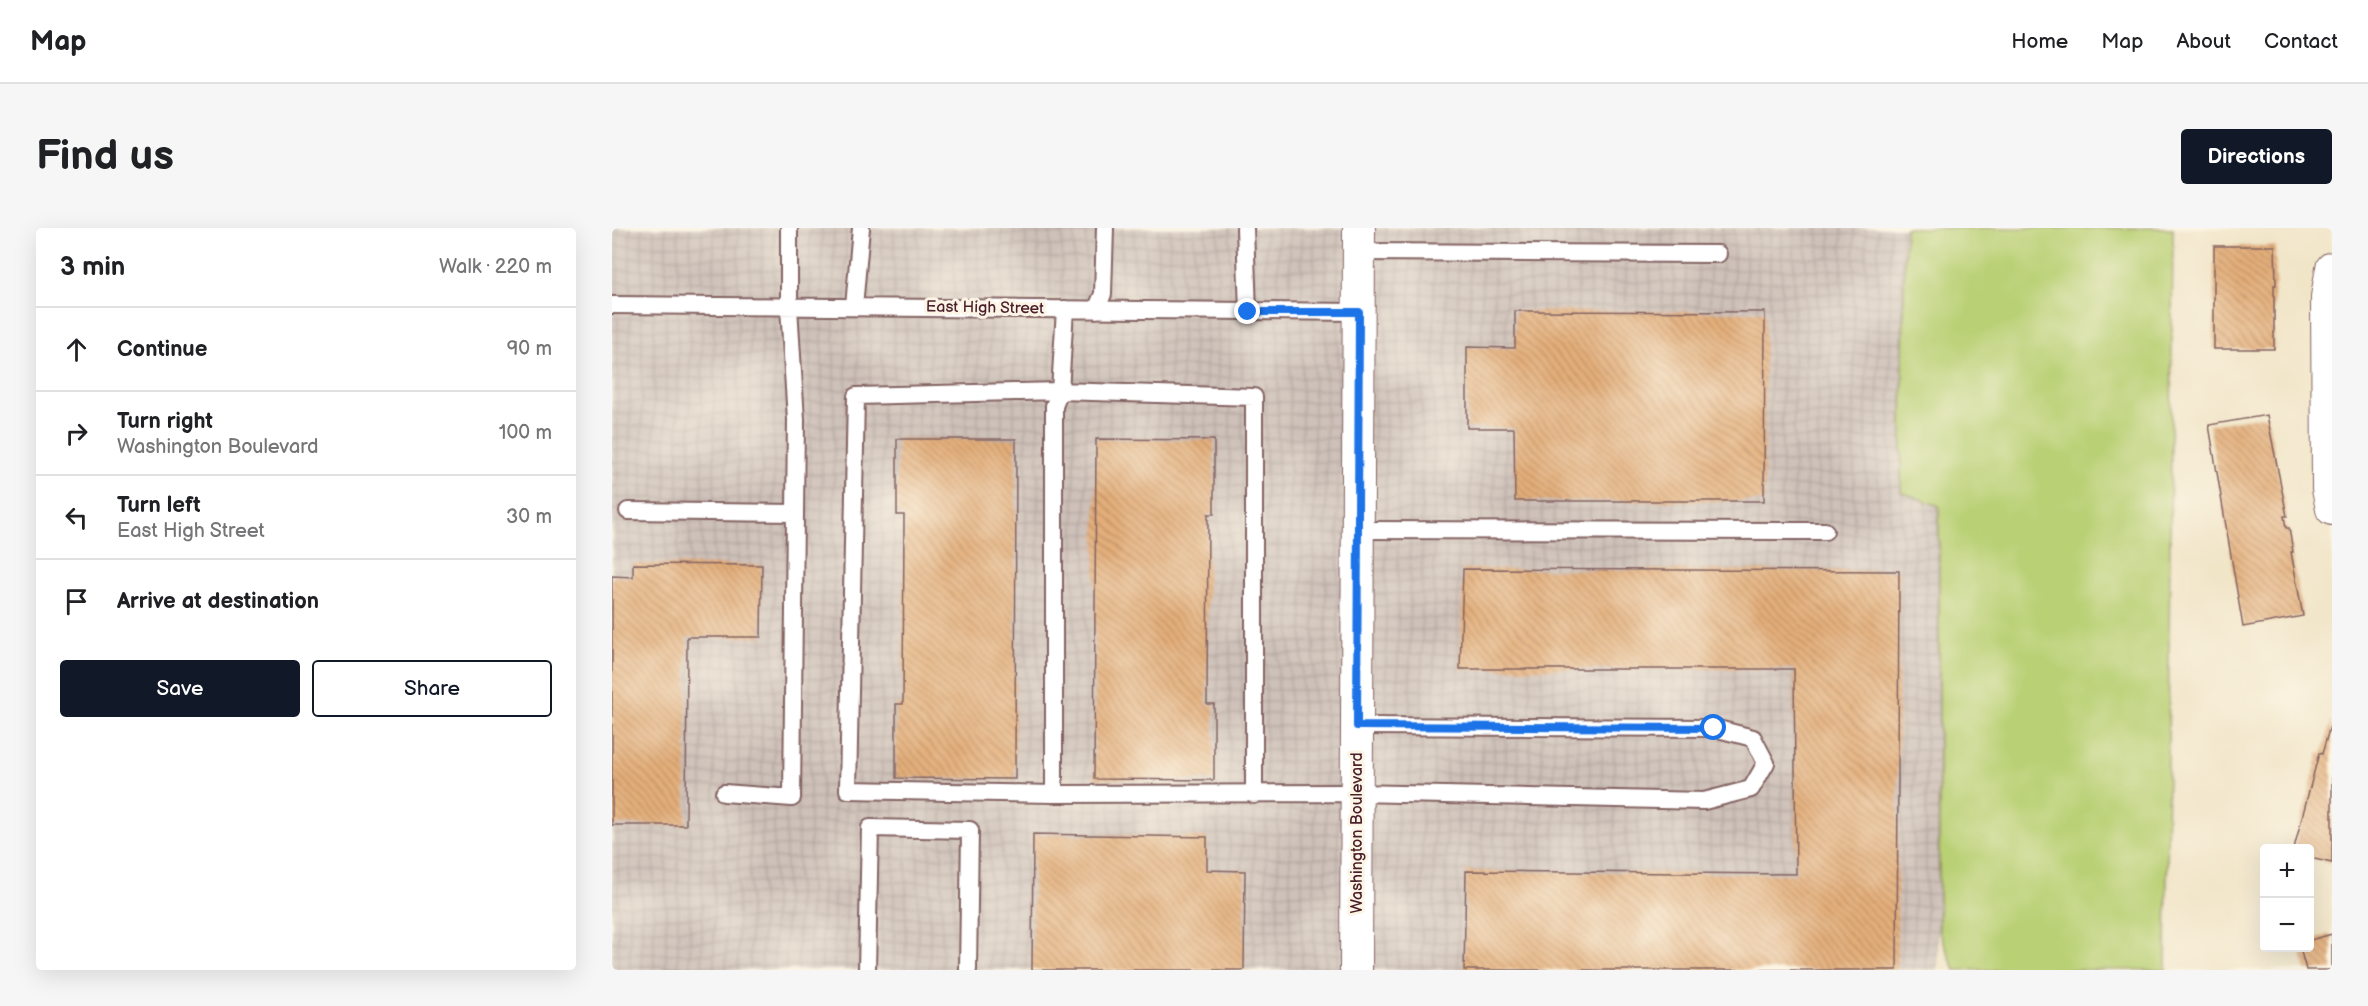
<!DOCTYPE html>
<meta charset="utf-8">
<style>
:root{--surface:#fff;--page:#f6f6f6;--text:#202124;--muted:#757577;--line:#e0e0e0;--accent:#111827}
body{margin:0;font-family:"Balsamiq Sans",sans-serif;background:var(--page);color:var(--text)}
.controls{position:absolute;right:18px;bottom:18px;display:grid;overflow:hidden;border-radius:6px;box-shadow:0 6px 24px #0002}
.controls button{width:54px;height:54px;display:grid;place-items:center;padding:0;border:0;border-bottom:2px solid var(--line);background:var(--surface);color:var(--text);font:30px sans-serif}
.stop{position:absolute;width:18px;height:18px;margin:-14px;border:4px solid #1a73e8;border-radius:50%;background:#fff}
.stop.end{background:#1a73e8;border-color:#fff;box-shadow:0 2px 6px #0008}
.list{margin:0;padding:0;list-style:none}
h2{display:flex;justify-content:space-between;align-items:center;height:78px;margin:0;padding:0 24px;font-size:26px}
h2 small{font-size:20px;font-weight:400;color:var(--muted)}
.list li{display:grid;grid-template-columns:39px 1fr auto;gap:18px;align-items:center;box-sizing:border-box;height:84px;padding:0 24px;border-top:2px solid var(--line)}
.list b{display:block;font-size:22px;white-space:nowrap}
.list p{margin:0;font-size:20px;white-space:nowrap;color:var(--muted)}
.list em{font-size:20px;font-style:normal;color:var(--muted)}
.actions{display:flex;gap:12px;padding:18px 24px}
.actions a{flex:1;padding:14px 0;border:2px solid var(--accent);border-radius:6px;text-align:center;font-size:21px;color:var(--accent)}
.actions .main{background:var(--accent);color:#fff}
.icon{flex:none;width:33px;height:33px;fill:none;stroke:currentColor;stroke-width:2;stroke-linecap:round;stroke-linejoin:round}
.map{position:relative;flex:none;width:1720px;height:742px;overflow:hidden;border-radius:6px}
header{display:flex;align-items:center;gap:36px;box-sizing:border-box;height:84px;padding:0 30px;background:var(--surface);border-bottom:2px solid var(--line)}
header strong{font-size:28px}
nav{display:flex;gap:33px;margin-inline-start:auto;font-size:21px}
.intro{display:flex;align-items:center;justify-content:space-between;box-sizing:border-box;height:144px;padding:0 36px}
h1{margin:0;font-size:42px}
.button{padding:15px 27px;border-radius:6px;background:var(--accent);color:#fff;font-size:21px;font-weight:700}
main{display:flex;gap:36px;padding:0 36px}
aside{flex:1;background:var(--surface);border-radius:6px;box-shadow:0 6px 24px #0002}
.map>svg:first-child{display:block}
.industrial{fill:url(#industrial-grid)}
.grass{fill:#b9d075;stroke:#827850;stroke-width:1.5}
.building{fill:url(#building-back-hatch)}
.lines{fill:none;stroke-linecap:round;stroke-linejoin:round}
.service-casing{stroke:#846462;stroke-width:20}
.minor-casing{stroke:#846462;stroke-width:34}
.service{stroke:#fff;stroke-width:16}
.minor{stroke:#fff;stroke-width:32}
.route{stroke:#1a73e8;stroke-width:8}
.labels{text-anchor:middle;dominant-baseline:central;stroke-width:6;stroke-linejoin:round;paint-order:stroke}
.street-label{font-size:16px;fill:#4a1f2b;stroke:#fcf5e5}
</style>
<header>
<strong>Map</strong>
<nav><a>Home</a><a>Map</a><a>About</a><a>Contact</a></nav>
</header>
<div class="intro"><h1>Find us</h1><a class="button">Directions</a></div>
<main>
<aside>
<h2>3 min<small>Walk · 220 m</small></h2>
<ul class="list">
<li><svg class="icon" aria-label="ahead" viewBox="0 0 24 24"><path d="M12 20V5M6 11l6-6 6 6"/></svg><div><b>Continue</b></div><em>90 m</em></li>
<li><svg class="icon" aria-label="right" viewBox="0 0 24 24"><path d="M7 20v-9h11M14 6l5 5-5 5"/></svg><div><b>Turn right</b><p>Washington Boulevard</p></div><em>100 m</em></li>
<li><svg class="icon" aria-label="left" viewBox="0 0 24 24"><path d="M17 20v-9H6M10 6l-5 5 5 5"/></svg><div><b>Turn left</b><p>East High Street</p></div><em>30 m</em></li>
<li><svg class="icon" aria-label="arrive" viewBox="0 0 24 24"><path d="M6 21V4h12l-3 4 3 4H6"/></svg><div><b>Arrive at destination</b></div></li>
</ul>
<div class="actions"><a class="main">Save</a><a>Share</a></div>
</aside>
<div class="map">
<svg width="1720" height="742" viewBox="0 0 1720 742">
<defs>
<pattern id="industrial-grid" width="8" height="8" patternUnits="userSpaceOnUse" patternTransform="scale(1.5)"><rect width="8" height="8" fill="#cec1b9"/><path d="M0 4h8M4 0v8" fill="none" stroke="#b2a59f"/></pattern>
<pattern id="building-back-hatch" width="6" height="6" patternUnits="userSpaceOnUse" patternTransform="scale(1.5)"><rect width="6" height="6" fill="#e4af7a"/><path d="M-1 5l2 2M0 0l6 6M5-1l2 2" fill="none" stroke="#bb8e64"/></pattern>
</defs>
<rect width="100%" height="100%" fill="#fcf5e5"/>
<filter id="ink" filterUnits="userSpaceOnUse"><feTurbulence type="fractalNoise" baseFrequency=".0167" numOctaves="2"/><feDisplacementMap in="SourceGraphic" scale="12" xChannelSelector="R" yChannelSelector="G"/><feConvolveMatrix kernelMatrix="1 2 1 2 8 2 1 2 1" color-interpolation-filters="sRGB"/></filter>
<filter id="wash" filterUnits="userSpaceOnUse"><feTurbulence type="fractalNoise" baseFrequency=".008" numOctaves="4" result="noise"/><feDisplacementMap in="SourceGraphic" scale="24" xChannelSelector="R" yChannelSelector="G"/><feGaussianBlur stdDeviation="1.35" result="paint"/><feColorMatrix in="noise" values="0 0 0 0 0 0 0 0 0 0 0 0 0 0 0 0 0 1.4 0 .05"/><feComposite in="paint" operator="in"/></filter>
<g filter="url(#wash)">
<rect width="100%" height="100%" fill="#f1e5c8"/>
<!-- industrial -->
<path class="industrial" d="M0,0h1293l-4,263 38,14 -1,465h-1326z"/>
<!-- grass -->
<path class="grass" d="M1293,0h268l-7,742h-211l-16,-39v-425l-38,-14z"/>
<g id="blocks">
<!-- building -->
<path class="building" d="M1602,18h61l1,39h-2v64h-60z
M903,83l250,1 -1,189h-249l-1,-73h-47v-81l48,1z
M1655,187l20,101h-3l2,12h3l4,24h-2l12,64 -60,11 -34,-202z
M285,211h119l-1,340 -119,-1v-74h7l1,-189h-7z
M484,211l118,1v74h-6l-1,190h7v76l-120,-1z
M21,336l129,1 -1,72h-74l-1,188h-74v-249l21,1z
M851,341l436,2 -2,399h-433l2,-99 330,3 -2,-205h-334z
M1720,491v144l-22,-5v-10h-16l25,-95 3,1z
M421,606l174,3v33l38,1 -1,99h-212z
M1720,706v36h-26l-6,-22h10v-8z"/>
</g>
</g>
<g filter="url(#ink)">
<use href="#blocks" fill-opacity="0" stroke="#846462" stroke-width="1.5"/>
<g class="lines">
<defs>
<path id="service" d="M633,0l3,84
M747,24l359,2
M0,77l746,7
M242,79l7,-79
M453,81l-5,82 -6,15v388l302,-1 348,8 47,-12 15,-26 -13,-25 -39,-10 -357,-2
M484,82l7,-16 2,-66
M16,283l167,2
M745,302l468,1
M112,565l68,5 4,-378 -7,-113v-79
M442,566l-206,-4 8,-394 204,-5 194,6v398
M255,742l3,-142 100,2 -2,140"/>
<path id="minor" d="M1720,40l-5,29 1,192 4,20
M744,742l3,-742"/>
</defs>
<!-- service casing -->
<use href="#service" class="service-casing"/>
<!-- minor casing -->
<use href="#minor" class="minor-casing"/>
<!-- service -->
<use href="#service" class="service"/>
<!-- minor -->
<use href="#minor" class="minor"/>
</g>
</g>
<g class="lines" filter="url(#ink)">
<!-- route -->
<path class="route" d="M636,84h111l-2,414 357,2"/>
</g>
<g class="labels">
<!-- street labels -->
<g class="street-label">
<text transform="translate(373 80) rotate(1)">East High Street</text>
<text transform="translate(745 605) rotate(-90)">Washington Boulevard</text>
</g>
</g>
</svg>
<div class="controls">
<button>+</button>
<button>−</button>
</div>
<div class="stop" style="left:1102px;top:500px"></div>
<div class="stop end" style="left:636px;top:84px"></div>
</div>
</main>
